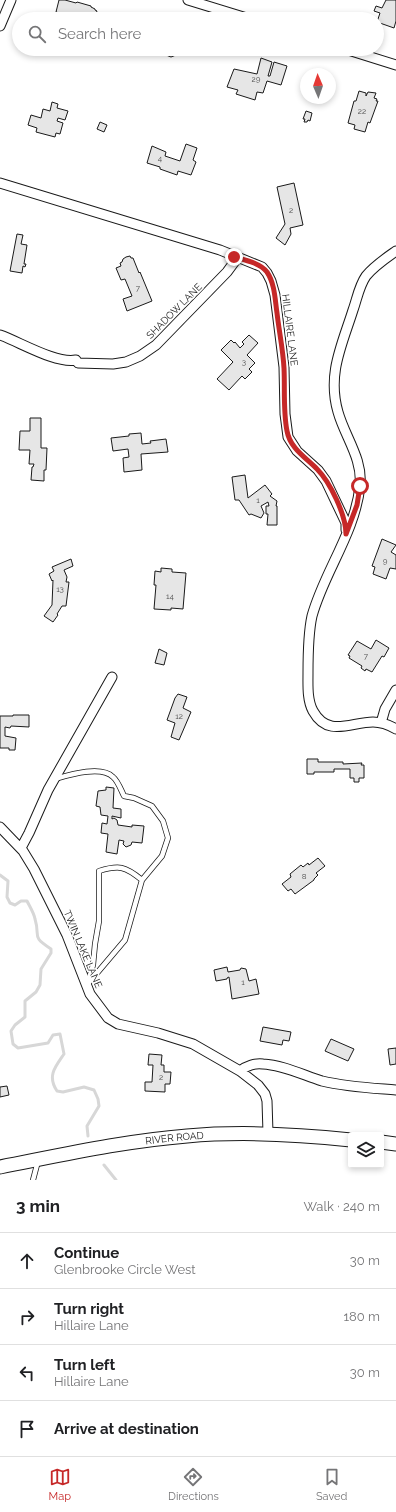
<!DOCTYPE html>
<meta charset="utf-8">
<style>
:root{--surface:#fff;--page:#f2f2f2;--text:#202124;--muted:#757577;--line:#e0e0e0;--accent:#c62828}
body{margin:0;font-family:Raleway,sans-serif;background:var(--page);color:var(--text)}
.controls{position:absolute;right:12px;bottom:12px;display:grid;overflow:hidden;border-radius:4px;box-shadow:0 2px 6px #0003}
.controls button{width:36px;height:36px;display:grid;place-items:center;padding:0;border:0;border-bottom:1px solid var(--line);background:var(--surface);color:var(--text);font:20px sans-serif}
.compass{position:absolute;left:300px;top:68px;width:36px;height:36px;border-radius:50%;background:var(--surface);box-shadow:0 2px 6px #0003;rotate:358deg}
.stop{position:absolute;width:12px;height:12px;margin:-9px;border:3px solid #c62828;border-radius:50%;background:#fff}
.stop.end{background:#c62828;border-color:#fff;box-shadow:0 1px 4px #0008}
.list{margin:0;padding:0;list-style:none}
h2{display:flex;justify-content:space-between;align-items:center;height:52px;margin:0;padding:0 16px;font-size:17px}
h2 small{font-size:13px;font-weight:400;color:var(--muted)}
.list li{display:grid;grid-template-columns:26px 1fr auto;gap:12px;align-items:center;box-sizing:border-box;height:56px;padding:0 16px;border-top:1px solid var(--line)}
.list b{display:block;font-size:15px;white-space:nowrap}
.list p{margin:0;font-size:13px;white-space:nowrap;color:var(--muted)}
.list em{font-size:13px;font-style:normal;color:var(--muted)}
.icon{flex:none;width:22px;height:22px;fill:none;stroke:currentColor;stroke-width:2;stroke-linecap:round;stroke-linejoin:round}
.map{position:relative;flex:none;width:396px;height:1180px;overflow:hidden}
.search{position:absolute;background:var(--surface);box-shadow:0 2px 6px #0003;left:12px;right:12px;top:12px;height:44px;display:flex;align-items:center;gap:10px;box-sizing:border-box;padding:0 14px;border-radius:22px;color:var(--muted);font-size:15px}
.sheet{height:276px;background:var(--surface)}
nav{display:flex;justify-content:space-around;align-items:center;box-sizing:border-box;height:56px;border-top:1px solid var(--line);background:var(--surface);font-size:11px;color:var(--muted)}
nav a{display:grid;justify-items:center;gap:2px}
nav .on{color:var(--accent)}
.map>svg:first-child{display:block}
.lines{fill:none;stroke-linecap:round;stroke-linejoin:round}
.stream{stroke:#d7d7d7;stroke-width:3}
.building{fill:#e6e6e6;stroke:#1a1a1a}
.lane-casing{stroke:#1a1a1a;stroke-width:6}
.street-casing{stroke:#1a1a1a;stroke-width:11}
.secondary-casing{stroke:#1a1a1a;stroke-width:15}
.lane{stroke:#fff;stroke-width:4.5}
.street{stroke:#fff;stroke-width:9}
.secondary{stroke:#fff;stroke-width:13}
.route{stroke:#c62828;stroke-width:5}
.labels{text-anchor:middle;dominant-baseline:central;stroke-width:3;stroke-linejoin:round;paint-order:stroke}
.number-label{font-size:8px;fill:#4d4d4d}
.street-label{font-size:10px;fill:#1a1a1a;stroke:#fff}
</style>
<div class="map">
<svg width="396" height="1180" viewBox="0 0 396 1180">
<rect width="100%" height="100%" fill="#fff"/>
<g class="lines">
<!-- stream -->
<path class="stream" d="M0,875l8,6 -1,16 3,6 5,2 6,-4h6c3,6 7,12 8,18 6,19 -5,16 16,30v4l-10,16 -1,16 -4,7 -11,9v16l-10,8 -4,6 2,13 5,4 30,-5 5,-8 7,-1 4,20c-9,13 -17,22 -7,37l6,1 21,-5 10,3 4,9 1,7 -12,20 1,10
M104,1165l12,15"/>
</g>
<!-- building -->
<path class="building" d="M59,0h6l11,3 1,-1 14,4v1l4,2v1l2,1 -3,8h-22l1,-2 -17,-5z
M386,0h10v21l-2,7 -17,-6 3,-9 -6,-2 2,-5 6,2z
M165,49h19l-1,3 -6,-2 -1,5 -5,2 -5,-2 -2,-3z
M261,58l11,4 -4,14h2l4,-14 13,4 -6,19 -14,-4 -4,12 -6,-1 -2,8 -19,-6 2,-4 -11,-3 7,-18 23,5z
M359,91l7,2v3l2,-4 8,1 -2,5 3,1 -1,2h2l-8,22 -2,-1 -3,10 -11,-3 1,-4 -7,-2 6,-22h2z
M52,102l6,2 -1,4 11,3 -3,9 -7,-2 -1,3 6,2 -3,11 -4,-1 -1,4 -19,-5 1,-4 -9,-3 3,-10 10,3 2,-9 7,2z
M306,111l6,2 -2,8 -2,-1 -1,2h-3l1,-3h-2z
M100,122l7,3 -3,7 -7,-3z
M186,144l11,4 -4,12 3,2 -5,13 -13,-4 -1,4 -17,-6v-2l-13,-4 5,-17 14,6 -1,4 15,5z
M294,183l9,42 -13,3 1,6 -6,11 -9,-7 9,-14 -8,-37z
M17,234l6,1 -2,9 6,1 -3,19h2l-1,3 -2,-1 -1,7 -12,-2z
M130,256l1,2h2l6,15 1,-1 12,29 -25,10 -4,-12 9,-3 -7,-17 -4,1 -5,-12 5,-2 -1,-3 2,-1 1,-3 3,-2z
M249,335l9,8 -11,12 8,8 -6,6 3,3 -7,7 -3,-3 -13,14 -12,-11 16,-17 -12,-12 10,-10 3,3 1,-1 5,6 4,-4 -2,-2z
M30,418h11v30h6l-1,22h-2v11l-13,-1 1,-13h1l1,-3h-5l1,-14h-11l1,-19h10z
M141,433l1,11 9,-1 -1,-2 16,-2 2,13 -27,2 1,16 -18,2 -1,-14 6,-1 -1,-8 -15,2 -2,-13 18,-2v-2z
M245,475l3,23 17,-13 7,9 -2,2 7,5 -1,5h1v19h-10l1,-11h-2v-8h3l-1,-4 -7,4 3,7 -3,5 -10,-4 -2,1 -10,-15h-4l-3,-23z
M382,539l14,6 -5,7 5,3v14l-6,-1 -4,11 -13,-5 2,-7 -3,-1z
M71,559l2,7 -9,4 3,7 -1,5h3l-3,24h-4l-5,8 1,1 -5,7 -9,-6 8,-11 1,-25 -1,1 -3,-7 5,-3 -2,-4z
M161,568l11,1v3l14,1 -3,36 -12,-1v2l-17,-1 2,-24h-2l1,-14 6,1z
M376,640l13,8 -5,9 -2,-1 -10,16 -6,-3 -1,2 -4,-3 1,-2 -13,-8 1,-2 -2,-1 9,-14 14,8z
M159,649l8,4 -3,12 -9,-2z
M178,694l9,3 -4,11 8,4 -12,28 -8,-3 4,-14 -8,-3 8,-22z
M13,715h16v12l-18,-1 -1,2 -5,-1v9l11,2 -1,12h-6v-2h-9v-32h13z
M307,759h11v3h25v2l19,-1 -1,2h3v13h-5v4h-5v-4h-4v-9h-16v3h-20v2h-7z
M106,787l8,1 -1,20 8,1v9l-9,-2v3l2,-1 3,2 1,5 14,2v-2l12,1 -2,17 -10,-1 -1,3 -5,2 -3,-3 1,-3 -5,-1 -2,14 -11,-2 2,-18 -7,-1 1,-10 5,1 1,-8 -7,-1 -1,-8 -4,-1 2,-15 8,-1z
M318,858l7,8 -9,7 2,2 -4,4v1l-19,14 -4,-5 -3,2 -6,-7 9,-7 -1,-3 11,-9 2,2 5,-4 1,2z
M227,967l1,5 12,-2 1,-2 5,1 3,12 7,-2 3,15 -27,5 -3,-22 -2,1v1l-11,2 -2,-11z
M263,1027l28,5 -2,9 -6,-1 -1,5 -22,-4z
M331,1039l23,10 -6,12 -23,-10z
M396,1048v16l-6,1 -2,-16z
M149,1054l13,1 -1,10h3v7h7l-1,12h-5v8l-20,-1v-9h7l1,-17h-5z
M7,1086l2,9 -9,2v-10z"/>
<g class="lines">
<defs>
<path id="lane" d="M55,779c14,-4 46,-14 58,-2 5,4 8,13 11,19l10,2 18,8 11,15 5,17 -6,18 -20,24 -17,60 -39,46
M87,985l6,-20 2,-21 4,-23v-50c20,-6 26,-5 43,9
M33,1180l5,-19"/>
<path id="street" d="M188,0l62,19
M0,26l11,-26
M345,49l51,16
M0,183l220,67 42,17 5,6 4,8 4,14 9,72 1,47 3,23 9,14 21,19 8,11 20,42v7
M396,251c-10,7 -22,15 -30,25 -7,10 -9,23 -13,34 -11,35 -26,64 -15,102 7,25 25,47 22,74 -5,47 -36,86 -48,130 -4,18 -4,38 -4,57 0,12 -1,27 5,38 15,27 38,11 60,11 9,0 16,3 23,7
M0,335c20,7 56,29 76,25l2,3 35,1 13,-2 14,-6 16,-11 71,-73 11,-15
M381,723l4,-14 11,-19
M0,827l23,24 11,18 33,66 23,59 18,24 10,6 40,9 35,11 47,27 18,14 7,9 2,7 1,32
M21,848l8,-15 19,-43 64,-113
M240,1071c6,-5 15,-8 23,-7 20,1 40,11 59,17 25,6 49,7 74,9"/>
<g id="secondary">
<path d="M381,1142l15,2"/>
<path id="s1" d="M0,1167c62,-12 124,-26 187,-31 54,-5 109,-2 164,4"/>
</g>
</defs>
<!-- lane casing -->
<use href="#lane" class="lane-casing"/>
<!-- street casing -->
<use href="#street" class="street-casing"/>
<!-- secondary casing -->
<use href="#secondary" class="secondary-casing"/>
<!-- lane -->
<use href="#lane" class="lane"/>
<!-- street -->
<use href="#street" class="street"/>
<!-- secondary -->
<use href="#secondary" class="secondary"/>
</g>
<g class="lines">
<!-- route -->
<path class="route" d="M234,257c11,3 26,6 33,15 8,12 8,28 10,41 2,18 6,36 7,55 1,21 -1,43 3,63 3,17 18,26 30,38 13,13 29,46 29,65l11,-29 3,-19"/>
</g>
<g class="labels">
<!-- number labels -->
<g class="number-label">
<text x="256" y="79">29</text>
<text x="362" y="111">22</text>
<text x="160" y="158">4</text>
<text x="291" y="210">2</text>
<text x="138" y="288">7</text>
<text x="244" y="362">3</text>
<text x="258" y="500">1</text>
<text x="385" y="561">9</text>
<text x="60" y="589">13</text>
<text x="170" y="596">14</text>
<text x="366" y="656">7</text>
<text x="179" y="716">12</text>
<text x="304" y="876">8</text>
<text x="243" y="982">1</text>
<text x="161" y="1077">2</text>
</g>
<!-- street labels -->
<g class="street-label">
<text transform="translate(174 311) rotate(-45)">SHADOW LANE</text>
<text transform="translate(290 330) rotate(83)">HILLAIRE LANE</text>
<text transform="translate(83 949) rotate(67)">TWIN LAKE LANE</text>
<text stroke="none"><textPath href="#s1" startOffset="177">RIVER ROAD</textPath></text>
</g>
</g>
</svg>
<div class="controls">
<button><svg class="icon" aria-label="layers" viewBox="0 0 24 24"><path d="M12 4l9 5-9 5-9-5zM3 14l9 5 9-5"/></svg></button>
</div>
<svg class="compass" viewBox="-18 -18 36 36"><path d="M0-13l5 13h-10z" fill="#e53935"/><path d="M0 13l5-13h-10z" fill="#757577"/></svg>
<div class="stop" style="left:360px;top:486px"></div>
<div class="stop end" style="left:234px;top:257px"></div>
<div class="search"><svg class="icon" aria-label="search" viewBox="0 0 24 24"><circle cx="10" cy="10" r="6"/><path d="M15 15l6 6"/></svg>Search here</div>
</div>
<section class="sheet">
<h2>3 min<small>Walk · 240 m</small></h2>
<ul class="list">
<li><svg class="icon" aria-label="ahead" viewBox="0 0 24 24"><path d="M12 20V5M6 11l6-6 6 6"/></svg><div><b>Continue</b><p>Glenbrooke Circle West</p></div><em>30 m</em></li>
<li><svg class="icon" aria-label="right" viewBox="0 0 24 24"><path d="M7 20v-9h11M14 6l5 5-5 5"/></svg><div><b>Turn right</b><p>Hillaire Lane</p></div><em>180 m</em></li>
<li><svg class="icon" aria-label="left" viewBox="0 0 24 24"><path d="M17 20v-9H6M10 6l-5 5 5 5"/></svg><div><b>Turn left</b><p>Hillaire Lane</p></div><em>30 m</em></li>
<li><svg class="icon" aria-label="arrive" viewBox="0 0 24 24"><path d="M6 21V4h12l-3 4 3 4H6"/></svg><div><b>Arrive at destination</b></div></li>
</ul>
</section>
<nav>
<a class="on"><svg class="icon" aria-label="map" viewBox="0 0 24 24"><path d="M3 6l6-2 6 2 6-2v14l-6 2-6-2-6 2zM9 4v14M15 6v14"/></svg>Map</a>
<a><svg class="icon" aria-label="directions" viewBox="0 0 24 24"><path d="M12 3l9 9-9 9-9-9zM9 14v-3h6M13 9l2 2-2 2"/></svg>Directions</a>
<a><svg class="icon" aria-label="saved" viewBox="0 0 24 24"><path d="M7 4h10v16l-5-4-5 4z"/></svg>Saved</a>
</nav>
